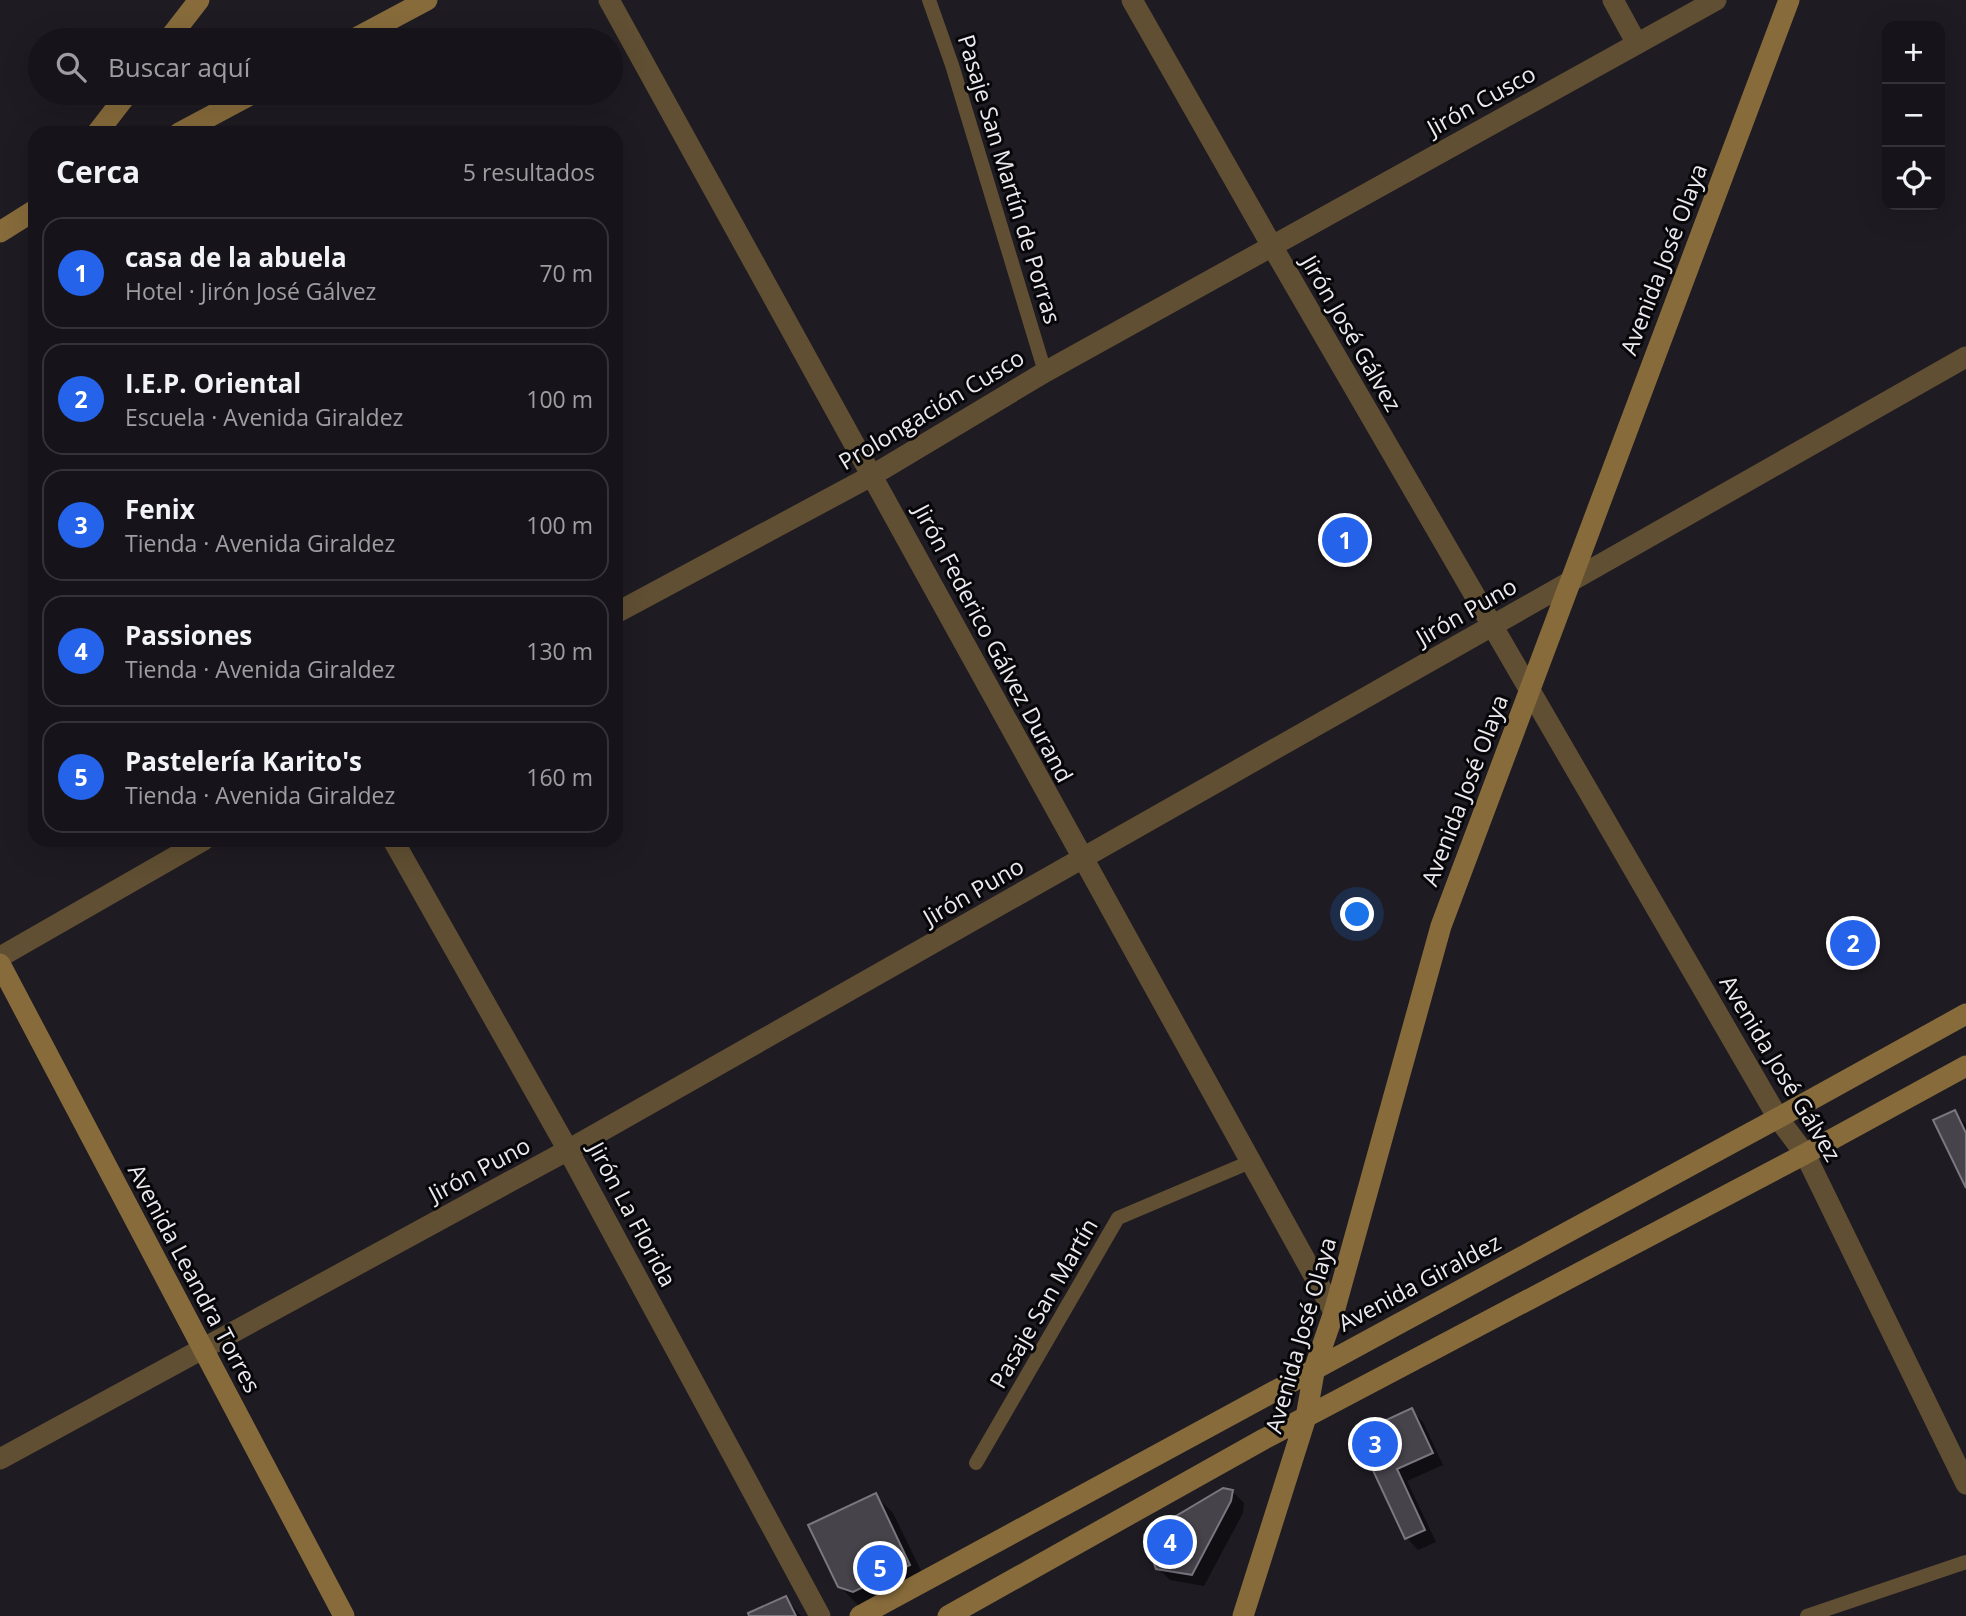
<!DOCTYPE html>
<html lang="es">
<meta charset="utf-8">
<style>
:root{--surface:#16141a;--page:#1f1d23;--text:#f1f3f6;--muted:#9e9ea2;--line:#353339;--accent:#2563eb}
body{margin:0;font-family:"Open Sans",sans-serif;background:var(--page);color:var(--text)}
.controls{position:absolute;right:21px;top:21px;display:grid;overflow:hidden;border-radius:14px;box-shadow:0 7px 28px #0002}
.controls button{width:63px;height:63px;display:grid;place-items:center;padding:0;border:0;border-bottom:2px solid var(--line);background:var(--surface);color:var(--text);font:35px sans-serif}
.you{position:absolute;left:1358px;top:915px;width:24px;height:24px;margin:-18px;border:5px solid #fff;border-radius:50%;background:#1a73e8;box-shadow:0 0 0 10px #1a73e833}
.badge{display:grid;place-items:center;width:46px;height:46px;border-radius:50%;background:var(--accent);color:#fff;font-size:23px;font-weight:700}
.pin{position:absolute;translate:-50% -50%;border:4px solid #fff;box-shadow:0 2px 7px #0006}
.list{margin:0;padding:0;list-style:none}
h2{display:flex;justify-content:space-between;align-items:center;height:91px;margin:0;padding:0 28px;font-size:30px}
h2 small{font-size:23px;font-weight:400;color:var(--muted)}
.list li{display:grid;grid-template-columns:46px 1fr auto;gap:21px;align-items:center;box-sizing:border-box;height:112px;margin:0 14px 14px;padding:0 14px;border:2px solid var(--line);border-radius:21px}
.list b{display:block;font-size:26px;white-space:nowrap}
.list p{margin:0;font-size:23px;white-space:nowrap;color:var(--muted)}
.list em{font-size:23px;font-style:normal;color:var(--muted)}
.icon{flex:none;width:38px;height:38px;fill:none;stroke:currentColor;stroke-width:2;stroke-linecap:round;stroke-linejoin:round}
.map{position:relative;flex:none;width:1966px;height:1616px;overflow:hidden}
.search{position:absolute;background:var(--surface);box-shadow:0 7px 28px #0002;left:28px;top:28px;width:595px;height:77px;display:flex;align-items:center;gap:18px;box-sizing:border-box;padding:0 24px;border-radius:38px;color:var(--muted);font-size:26px}
.panel{position:absolute;background:var(--surface);box-shadow:0 7px 28px #0002;left:28px;top:126px;width:595px;height:721px;border-radius:21px}
.map>svg:first-child{display:block}
.shadow{fill:#0007}
.building{fill:#46434b;stroke:#7a7780;stroke-width:2}
.lines{fill:none;stroke-linecap:round;stroke-linejoin:round}
.lane{stroke:#604f32;stroke-width:14}
.street{stroke:#604f32;stroke-width:21}
.secondary{stroke:#876b3b;stroke-width:21}
.labels{text-anchor:middle;dominant-baseline:central;stroke-width:6;stroke-linejoin:round;paint-order:stroke}
.street-label{font-size:23px;fill:#eceaef;stroke:#070709}
</style>
<div class="map">
<svg width="1966" height="1616" viewBox="0 0 1966 1616">
<rect width="100%" height="100%" fill="#1e1b22"/>
<!-- shadow -->
<path class="shadow" d="M1954,1112l12,12v60z
M1411,1410l12,12 20,43 -36,16 29,61 -18,8 -11,-12 -49,-103z
M1232,1491l12,12 -1,10 -39,73 -34,-6 -12,-12z
M875,1495l18,18 34,70 -55,26 -14,-4 -19,-19z
M786,1598l15,18h-50z"/>
<!-- building -->
<path class="building" d="M1955,1110l11,23v55l-33,-68z
M1412,1408l21,45 -36,16 28,61 -20,9 -49,-105z
M1223,1488l10,2 -2,11 -39,74 -36,-6 -12,-34z
M876,1493l34,72 -57,27 -15,-5 -30,-62z
M786,1596l10,20h-47l-1,-3z"/>
<g class="lines">
<!-- lane -->
<path class="lane" d="M929,0l23,65 93,307
M976,1463l142,-245 132,-56
M1807,1616l159,-54"/>
<!-- street -->
<path class="street" d="M609,0c243,437 481,875 725,1312
M1132,0l140,246 506,872 27,36 161,330
M1613,0l24,44
M616,613l257,-138 172,-103 671,-372
M393,840l175,310 252,466
M0,957l204,-117
M0,1459l568,-309 1398,-793"/>
<!-- secondary -->
<path class="secondary" d="M168,40l31,-40
M352,40l75,-40
M97,133l31,-40
M179,133l75,-40
M0,232l35,-22
M0,964l344,652
M860,1616l918,-498 188,-104
M948,1616l316,-177 541,-285 161,-88
M1243,1616l63,-199 9,-50 19,-55 107,-386 348,-926"/>
</g>
<g class="labels">
<!-- street labels -->
<g class="street-label">
<text transform="translate(1481 100) rotate(-29)">Jirón Cusco</text>
<text transform="translate(1010 179) rotate(73)">Pasaje San Martín de Porras</text>
<text transform="translate(1663 259) rotate(-69)">Avenida José Olaya</text>
<text transform="translate(1352 333) rotate(60)">Jirón José Gálvez</text>
<text transform="translate(931 409) rotate(-31)">Prolongación Cusco</text>
<text transform="translate(1466 611) rotate(-30)">Jirón Puno</text>
<text transform="translate(994 643) rotate(62)">Jirón Federico Gálvez Durand</text>
<text transform="translate(1464 790) rotate(-69)">Avenida José Olaya</text>
<text transform="translate(973 891) rotate(-30)">Jirón Puno</text>
<text transform="translate(1781 1068) rotate(59)">Avenida José Gálvez</text>
<text transform="translate(479 1169) rotate(-28)">Jirón Puno</text>
<text transform="translate(633 1214) rotate(62)">Jirón La Florida</text>
<text transform="translate(195 1278) rotate(62)">Avenida Leandra Torres</text>
<text transform="translate(1419 1282) rotate(-28)">Avenida Giraldez</text>
<text transform="translate(1043 1303) rotate(-60)">Pasaje San Martín</text>
<text transform="translate(1300 1335) rotate(-74)">Avenida José Olaya</text>
</g>
</g>
</svg>
<div class="controls">
<button>+</button>
<button>−</button>
<button><svg class="icon" aria-label="locate" viewBox="0 0 24 24"><circle cx="12" cy="12" r="6"/><path d="M12 2v4M12 18v4M2 12h4M18 12h4"/></svg></button>
</div>
<div class="you"></div>
<div class="pin badge" style="left:1345px;top:540px">1</div>
<div class="pin badge" style="left:1853px;top:943px">2</div>
<div class="pin badge" style="left:1375px;top:1444px">3</div>
<div class="pin badge" style="left:1170px;top:1542px">4</div>
<div class="pin badge" style="left:880px;top:1568px">5</div>
<div class="search"><svg class="icon" aria-label="search" viewBox="0 0 24 24"><circle cx="10" cy="10" r="6"/><path d="M15 15l6 6"/></svg>Buscar aquí</div>
<section class="panel">
<h2>Cerca<small>5 resultados</small></h2>
<ul class="list">
<li><span class="badge">1</span><div><b>casa de la abuela</b><p>Hotel · Jirón José Gálvez</p></div><em>70 m</em></li>
<li><span class="badge">2</span><div><b>I.E.P. Oriental</b><p>Escuela · Avenida Giraldez</p></div><em>100 m</em></li>
<li><span class="badge">3</span><div><b>Fenix</b><p>Tienda · Avenida Giraldez</p></div><em>100 m</em></li>
<li><span class="badge">4</span><div><b>Passiones</b><p>Tienda · Avenida Giraldez</p></div><em>130 m</em></li>
<li><span class="badge">5</span><div><b>Pastelería Karito's</b><p>Tienda · Avenida Giraldez</p></div><em>160 m</em></li>
</ul>
</section>
</div>
